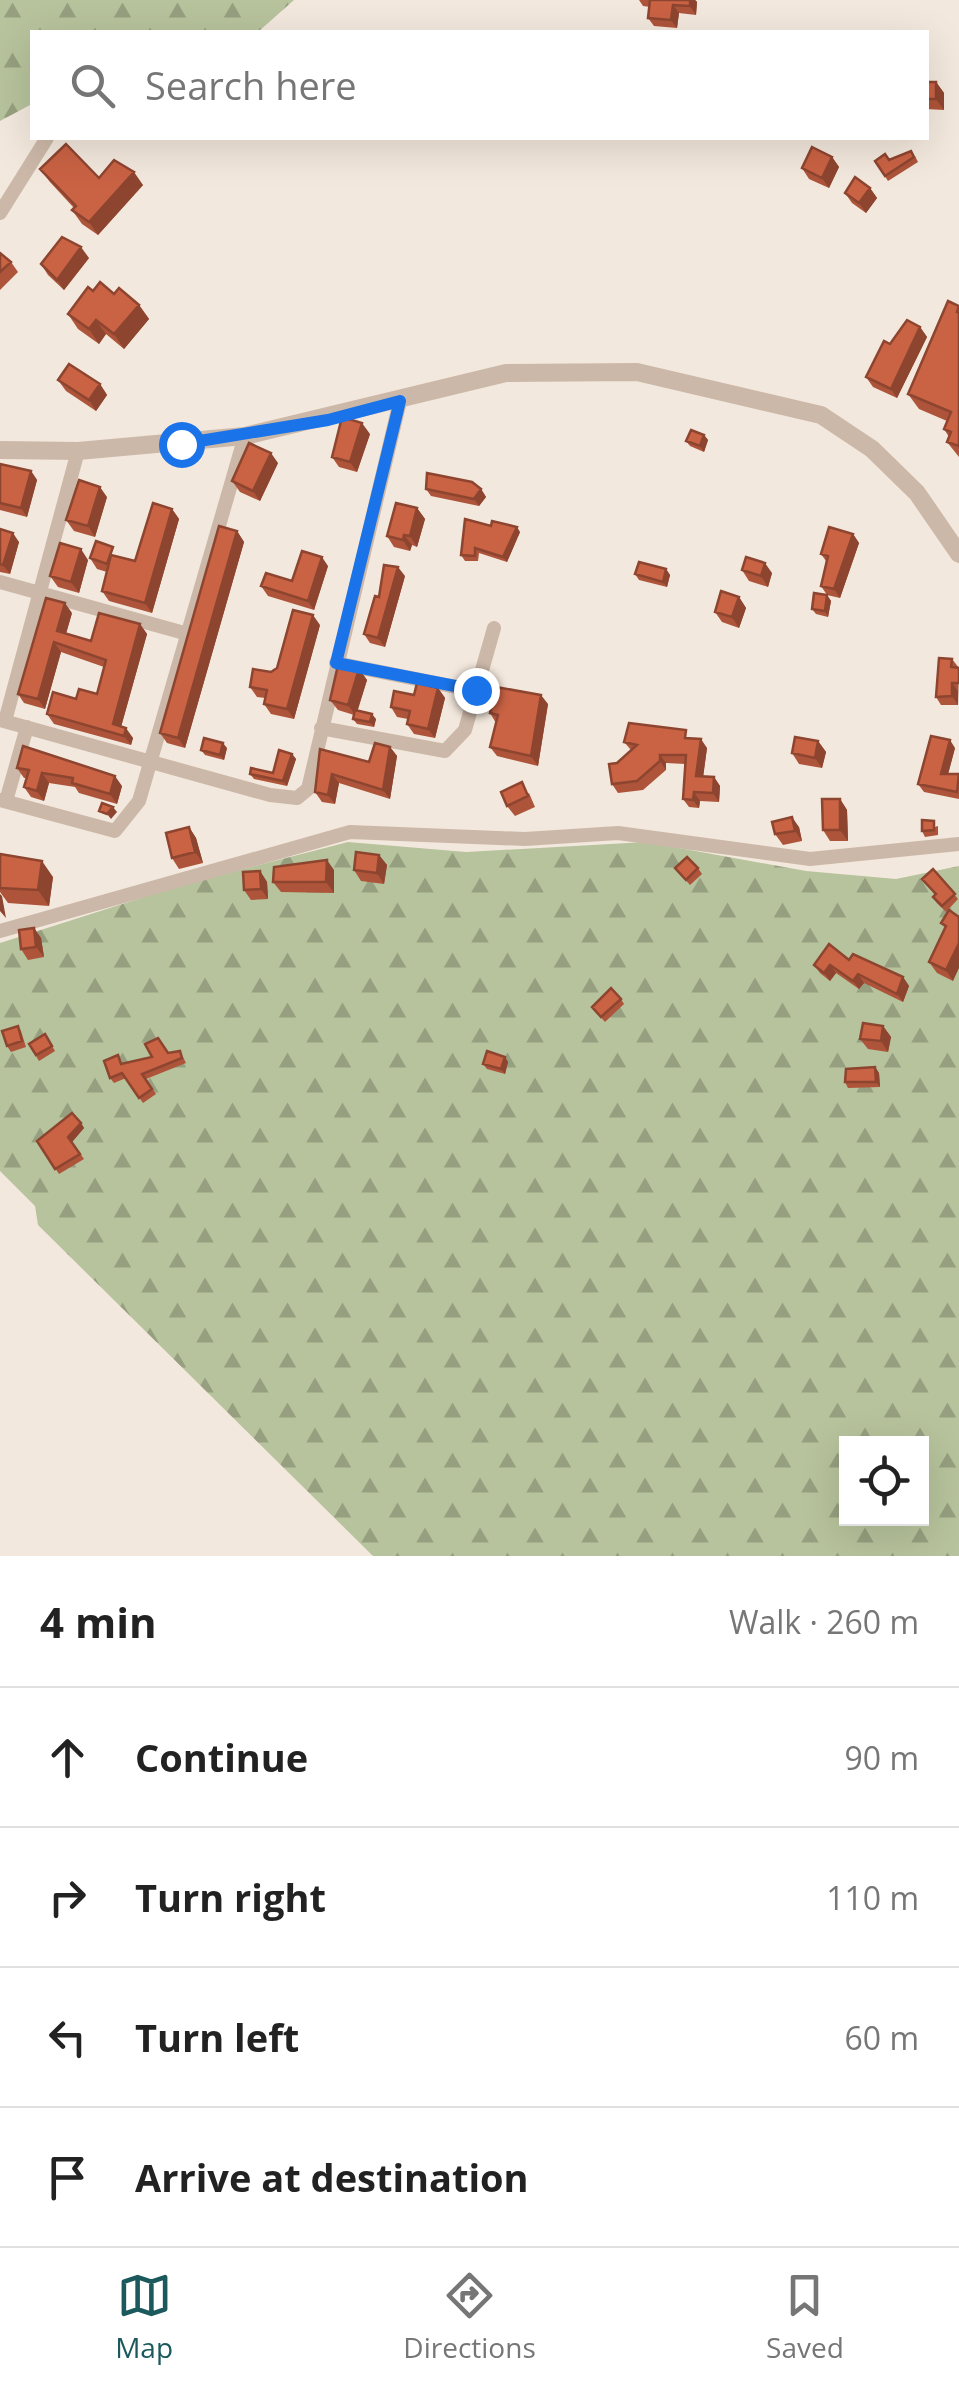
<!DOCTYPE html>
<meta charset="utf-8">
<style>
:root{--surface:#fff;--page:#f6f6f6;--text:#222;--muted:#767676;--line:#e0e0e0;--accent:#1c595c}
body{margin:0;font-family:"Open Sans",sans-serif;background:var(--page);color:var(--text)}
.controls{position:absolute;right:30px;bottom:30px;display:grid;overflow:hidden;border-radius:0px;box-shadow:0 10px 40px #0002}
.controls button{width:90px;height:90px;display:grid;place-items:center;padding:0;border:0;border-bottom:2px solid var(--line);background:var(--surface);color:var(--text);font:50px sans-serif}
.stop{position:absolute;width:30px;height:30px;margin:-22px;border:8px solid #1a73e8;border-radius:50%;background:#fff}
.stop.end{background:#1a73e8;border-color:#fff;box-shadow:0 2px 10px #0008}
.list{margin:0;padding:0;list-style:none}
h2{display:flex;justify-content:space-between;align-items:center;height:130px;margin:0;padding:0 40px;font-size:42px}
h2 small{font-size:32px;font-weight:400;color:var(--muted)}
.list li{display:grid;grid-template-columns:65px 1fr auto;gap:30px;align-items:center;box-sizing:border-box;height:140px;padding:0 40px;border-top:2px solid var(--line)}
.list b{display:block;font-size:38px;white-space:nowrap}
.list em{font-size:32px;font-style:normal;color:var(--muted)}
.icon{flex:none;width:55px;height:55px;fill:none;stroke:currentColor;stroke-width:2;stroke-linecap:round;stroke-linejoin:round}
.map{position:relative;flex:none;width:959px;height:1556px;overflow:hidden}
.search{position:absolute;background:var(--surface);box-shadow:0 10px 40px #0002;left:30px;right:30px;top:30px;height:110px;display:flex;align-items:center;gap:25px;box-sizing:border-box;padding:0 35px;border-radius:0px;color:var(--muted);font-size:38px}
.sheet{height:690px;background:var(--surface)}
nav{display:flex;justify-content:space-around;align-items:center;box-sizing:border-box;height:140px;border-top:2px solid var(--line);background:var(--surface);font-size:28px;color:var(--muted)}
nav a{display:grid;justify-items:center;gap:5px}
nav .on{color:var(--accent)}
.map>svg:first-child{display:block}
.forest{fill:url(#forest-firs);fill-rule:evenodd}
.lines{fill:none;stroke-linecap:round;stroke-linejoin:round}
.minor{stroke:#ccb8a8;stroke-width:14}
.tertiary{stroke:#ccb8a8;stroke-width:18}
.wall{fill:#ae543a}
.shaded-wall{fill:#8d4530}
.building{fill:#ca6244;stroke:#8d4530;stroke-width:2.5}
.route{stroke:#1a73e8;stroke-width:12}
</style>
<div class="map">
<svg width="959" height="1556" viewBox="0 0 959 1556">
<defs>
<pattern id="forest-firs" width="22" height="20" patternUnits="userSpaceOnUse" patternTransform="scale(2.5)"><rect width="22" height="20" fill="#b7c39c"/><path d="M5 1l3.5 6h-7zM16 11l3.5 6h-7z" fill="#969f7f"/></pattern>
</defs>
<rect width="100%" height="100%" fill="#f3e8dd"/>
<!-- forest -->
<path class="forest" d="M0,0h294l-36,32h-226v72l-32,17z
M348,842l118,10 180,-10 160,29 90,8 63,-13v690h-586l-335,-331 -3,-19 -35,-35v-228l185,-59zM846,1444h76v74h-76z"/>
<g class="lines">
<!-- minor -->
<path class="minor" d="M0,213l47,-75
M0,582l188,52
M336,663l140,28
M0,720l270,75 27,3 11,-9 92,-388
M5,721l73,-270
M321,728l124,23 20,-21 29,-102
M0,800l115,31 24,-30 106,-365
M6,801l21,-74
M0,931l350,-99 175,7 93,-6 192,26 149,-15"/>
<!-- tertiary -->
<path class="tertiary" d="M0,450l78,1 167,-15 261,-63 131,-1 184,43 51,34 45,44 42,61"/>
</g>
<!-- wall -->
<path class="wall" d="M639,0h56l2,2 -1,13 -17,-2 -2,15 -23,-2 -6,-8 2,-11 -7,-1z
M926,82h10l8,11v17l-18,-1z
M915,156l3,6 -30,19 -13,-20z
M832,157l7,10 -10,21 -20,-9 -7,-11z
M40,169l59,9 44,7 -45,50 -16,-11 -10,-14 2,-2 -24,-26z
M870,188l7,10 -11,15 -14,-10 -7,-10z
M0,253l11,9 7,10 -18,18z
M89,258l-25,32 -16,-15 -7,-11z
M93,291l21,3 25,11 10,14 -25,30 -18,-15 -7,10 -21,-15 -10,-15z
M959,306v151l-12,-15 2,-5 -5,-8 3,-8 -28,-12 -11,-15z
M920,327l7,10 -30,61 -24,-11 -7,-10 24,-33z
M58,380l42,4 7,11 -11,16 -30,-20z
M370,434l-13,38 -18,-5 -7,-10z
M704,435l4,5 -4,12 -14,-6 -4,-5z
M278,463l-18,38 -20,-9 -8,-11z
M0,464l31,7 6,9 -10,37 -27,-7z
M426,489h55l5,8 -7,9 -48,-10z
M107,497l-12,40 -21,-6 -8,-11z
M417,508l8,11 -8,28 -5,-2 -2,6 -16,-4 -7,-11z
M172,509l7,10 -27,94 -43,-12 -7,-10 5,-19 -10,-3 -7,-11 29,-1 16,4z
M465,519l55,13 -13,30 -28,-9 -1,8h-13l-4,-6z
M0,529l19,13 -9,32 -10,-2z
M237,531l7,11 -59,206 -18,-5 -7,-10z
M853,534l6,9 -19,55 -13,-3 4,6 -3,16 -12,-3 -4,-5 15,-14 -6,-9 5,-25 -5,-7z
M88,560l-9,33 -21,-6 -8,-11z
M328,566l-14,44 -46,-14 -7,-10 31,-5z
M666,569l4,6 -3,12 -28,-7 -4,-6z
M742,570l30,3 -4,14 -19,-6z
M405,576l-20,71 -15,-4 -6,-9z
M739,597l7,11 -7,20 -17,-6 -7,-10z
M72,613l-6,21 25,7 49,-17 7,10 -26,93 12,11 -2,7 -77,-21 -7,-10 29,-15 21,-5 7,-27 -43,-15 -16,57 -21,-6 -6,-9z
M320,625l-26,94 -23,-5 -7,-10 1,-6 -8,-1 -7,-10 27,-19z
M952,659l7,9 -1,37h-17l-5,-8z
M359,669l8,11 -10,31 19,8 -2,8 -17,-3 -4,-5 1,-4 -16,-5 -8,-10z
M438,688l7,10 -10,40 -21,-4 -7,-10 1,-5 -11,-2 -6,-10 23,-12z
M548,704l-10,62 -41,-10 -7,-9 6,-24 -6,-10z
M692,738l15,10 -4,29h11l6,9 -1,16 -19,-1 -1,7 -10,-1 -6,-8 2,-35 -19,-1v7l-23,20 -25,3 -6,-9 5,-21 14,-13 -7,-8z
M818,741l8,11 -4,16 -23,-4 -7,-11z
M390,747l7,9 -7,43 -51,-16 -4,21 -13,-2 -7,-10 5,-43 49,13z
M227,748l-3,12 -19,-5 -4,-5z
M955,748l-7,26h11v25l-35,-7 -6,-8z
M292,754l4,5 -9,27 -33,-7 -4,-5 23,-1z
M17,768l105,18 -5,18 -38,-11 -4,-6 -26,-4 -5,18 -13,-4 -7,-10 3,-9h-3z
M529,793l6,14 -20,9 -8,-10z
M840,799l7,11 1,31h-18l-7,-11z
M938,826v9l-13,2 -3,-6z
M189,827l7,11 7,25 -24,6 -7,-11z
M799,827l3,14 -19,4 -8,-11z
M0,854l53,23 -4,29 -41,-3 -8,-11z
M379,855l8,10 -3,19 -23,-3 -7,-11z
M675,868h23l4,6 -12,11z
M933,869l25,30 -12,13 -10,-10 -3,-5 2,-2 -13,-16z
M334,870v23l-53,-1 -8,-10z
M260,871l7,11 1,17 -17,1 -7,-10z
M959,917l-6,64 -16,-8 -8,-11 16,-34 -4,-5z
M34,928l7,10 3,19 -16,3 -7,-11z
M849,960l54,17 6,9 -6,16 -39,-19 -5,6 -23,-16 -6,8 -10,-8 -6,-8z
M621,999l3,5 -19,18 -13,-15z
M18,1026l3,5 5,16 -15,5 -4,-6z
M883,1026l8,11 -3,15 -20,-3 -8,-10z
M45,1034l10,17 -16,10 -10,-17z
M180,1051l6,12 -40,16 10,15 -13,9 -17,-25 -12,5 -4,-5 8,-23 4,9z
M505,1057l3,5 -3,12 -18,-5 -4,-5z
M875,1067l4,6 1,14 -32,1 -3,-6z
M81,1123l3,5 -12,14 12,17 -25,15 -22,-33z"/>
<!-- shaded-wall -->
<path class="shaded-wall" d="M690,0h5l2,2 -1,13 -6,-9z
M673,5l6,8 -2,15 -6,-8z
M936,82l8,11v17l-8,-11z
M832,157l7,10 -10,21 -7,-10z
M134,172l9,13 -45,50 -9,-13z
M870,188l7,10 -11,15 -7,-10z
M81,247l8,11 -25,32 -7,-10z
M139,305l10,14 -25,30 -10,-15z
M96,320l10,14 -7,10 -10,-15z
M920,327l7,10 -30,61 -6,-9z
M100,384l7,11 -11,16 -7,-11z
M362,423l8,11 -13,38 -7,-10z
M704,435l4,5 -4,12 -4,-6z
M271,453l7,10 -18,38 -7,-10z
M31,471l6,9 -10,37 -6,-9z
M100,487l7,10 -12,40 -7,-11z
M481,489l5,8 -7,9 -5,-7z
M417,508l8,11 -8,28 -7,-11z
M172,509l7,10 -27,94 -7,-10z
M517,527l3,5 -13,30 -4,-5z
M237,531l7,11 -59,206 -7,-10z
M13,533l6,9 -9,32 -7,-9z
M853,534l6,9 -19,55 -6,-9z
M404,535l8,10 -2,6 -7,-11z
M81,549l7,11 -9,33 -8,-11z
M322,557l6,9 -14,44 -6,-9z
M765,563l7,10 -4,14 -7,-11z
M398,567l7,9 -20,71 -7,-9z
M666,569l4,6 -3,12 -4,-5z
M827,595l4,6 -3,16 -3,-6z
M739,597l7,11 -7,20 -7,-11z
M65,603l7,10 -8,27 -7,-9z
M313,615l7,10 -26,94 -7,-10z
M140,624l7,10 -28,100 -6,-10z
M54,642l7,10 -16,57 -7,-10z
M359,669l8,11 -11,36 -8,-11z
M952,683l6,8v14l-6,-9z
M438,688l7,10 -10,40 -7,-9z
M541,695l7,9 -10,62 -7,-10z
M372,714l4,5 -2,8 -4,-5z
M126,728l7,10 -2,7 -7,-9z
M701,739l6,9 -5,37 -6,-9z
M950,740l5,8 -9,34 -5,-8z
M818,741l8,11 -4,16 -7,-10z
M223,743l4,5 -3,12 -4,-5z
M390,747l7,9 -7,43 -7,-9z
M292,754l4,5 -9,27 -4,-5z
M660,755l6,8v7l-6,-9z
M42,773l7,10 -5,18 -7,-10z
M332,774l7,9 -4,21 -7,-9z
M115,776l7,10 -5,18 -7,-10z
M714,777l6,9 -1,16 -6,-9z
M694,792l6,9 -1,7 -6,-8z
M840,799l7,11 1,31 -8,-11z
M113,807l4,5 -6,7 -4,-5z
M792,817l7,10 3,14 -7,-10z
M189,827l7,11 7,25 -8,-11z
M379,855l8,10 -3,19 -7,-11z
M327,860l7,10v23l-8,-11z
M42,861l11,16 -4,29 -11,-16z
M260,871l7,11 1,17 -7,-10z
M0,894l2,2 4,22 -6,-7z
M34,928l7,10 3,19 -8,-10z
M959,942v26l-6,13 -7,-11z
M830,965l6,8 -6,8 -6,-8z
M858,974l6,9 -5,6 -6,-8z
M903,977l6,9 -6,16 -6,-8z
M883,1026l8,11 -3,15 -7,-11z
M505,1057l3,5 -3,12 -4,-5z
M875,1067l4,6 1,14 -4,-5z
M81,1123l3,5 -12,14 -4,-5z"/>
<!-- building -->
<path class="building" d="M650,0h40v6l-17,-1 -2,15 -23,-2z
M926,82h10v17h-10z
M66,144l33,34 15,-18 20,12 -45,50 -17,-12 4,-4 -36,-37z
M812,147l20,10 -10,21 -20,-10z
M911,151l3,6 -29,19 -10,-15 10,-7 4,6z
M855,177l15,11 -11,15 -14,-10z
M62,237l19,10 -24,33 -16,-16z
M0,253l11,9 -11,10z
M100,282l14,12 5,-6 20,17 -25,29 -18,-14 -7,9 -21,-15 20,-27 5,4z
M948,301l11,5 -2,6 2,1v133l-12,-4 4,-10 -7,-3 7,-17 -43,-18z
M907,320l13,7 -29,62 -25,-12 18,-36 6,3z
M69,364l31,20 -11,16 -31,-20z
M342,417l20,6 -12,39 -18,-5z
M691,430l13,5 -4,11 -14,-5z
M249,443l22,10 -18,38 -21,-10z
M0,464l31,7 -10,37 -21,-5z
M427,473l45,9 9,7 -7,10 -48,-10z
M79,480l21,7 -12,39 -22,-6z
M153,503l19,6 -27,94 -43,-12 9,-36 24,6z
M396,503l21,5 -7,28 -6,-1 -1,5 -16,-4z
M465,519l26,7 1,-5 25,6 -14,30 -28,-9v8l-14,-1z
M219,526l18,5 -59,207 -18,-5z
M829,527l24,7 -19,55 -13,-3 7,-30 -7,-2z
M0,529l13,4 -10,32 -3,-1z
M96,541l17,6 -6,17 -17,-6z
M60,543l21,6 -10,33 -21,-6z
M302,551l20,6 -14,44 -47,-15 5,-13 26,8z
M746,557l19,6 -4,13 -19,-6z
M639,562l27,7 -3,13 -28,-8z
M384,565l14,2 -20,71 -14,-4 11,-38 4,1z
M721,591l18,6 -7,20 -17,-5z
M814,593l13,2 -2,16 -13,-2z
M46,598l19,5 -8,28 34,10 8,-28 41,11 -27,100 13,4 -2,8 -77,-22 6,-22 23,7 3,-10 18,5 9,-34 -52,-18 -16,57 -20,-5z
M293,610l20,5 -26,94 -23,-5 3,-14 -17,-3 3,-18 18,3 6,-4z
M939,658l13,1 -1,8 8,1v15h-7v13l-16,1z
M338,665l21,4 -11,36 -18,-5z
M417,683l21,5 -10,41 -21,-5 3,-13 -19,-4 3,-16 20,4z
M496,687l45,8 -10,61 -41,-9 8,-32 -8,-2z
M355,710l17,4 -2,8 -17,-3z
M629,723l57,7 -1,8 16,1 -5,37 18,1 -1,16 -19,-1 -1,8 -10,-1 3,-44h-26v6l-23,20 -25,3 -3,-20 8,-1 20,-18 -13,-3z
M931,736l19,4 -9,34h18l-2,18 -39,-8z
M795,737l23,4 -3,17 -23,-5z
M204,738l19,5 -3,12 -19,-5z
M375,743l15,4 -7,43 -51,-16 -4,21 -13,-3 5,-43 49,13z
M23,746l92,30 -5,18 -38,-11 1,-5 -31,-5 -5,18 -13,-4 5,-17 -12,-2z
M279,750l13,4 -9,27 -33,-7 1,-6 22,5z
M522,782l6,14 -21,10 -6,-14z
M822,799h18v31h-17z
M102,803l11,4 -6,7 -8,-3z
M792,817l3,14 -20,3 -3,-12z
M922,820l12,1v9l-12,1z
M189,827l6,25 -23,6 -6,-25z
M356,852l23,3 -2,18 -23,-3z
M0,854l42,7 -4,29 -38,-2z
M687,857l11,11 -12,12 -11,-12z
M327,860l-1,22h-53l1,-15z
M933,869l22,25 -13,12 -9,-9 3,-3 -14,-15z
M260,871l1,18 -17,1 -1,-18z
M949,910l10,7v26l-13,27 -17,-8 17,-36 -5,-3z
M34,928l2,19 -15,2 -2,-19z
M829,944l20,16 4,-6 50,23 -6,17 -39,-20 -5,7 -23,-16 -6,8 -10,-8z
M611,988l10,11 -20,18 -9,-10z
M863,1023l20,3 -2,15 -21,-2z
M18,1026l4,15 -15,5 -5,-15z
M45,1034l7,12 -16,9 -7,-11z
M158,1038l10,15 12,-2 2,7 -40,16 10,15 -13,9 -17,-25 -12,5 -6,-17 14,-6 3,9 31,-7 -7,-13z
M487,1051l18,6 -4,12 -18,-5z
M875,1067l1,15h-31l1,-13z
M72,1113l9,10 -13,14 12,17 -25,15 -18,-28z"/>
<g class="lines">
<!-- route -->
<path class="route" d="M181,444l147,-24 72,-19 -64,262 140,27"/>
</g>
</svg>
<div class="controls">
<button><svg class="icon" aria-label="locate" viewBox="0 0 24 24"><circle cx="12" cy="12" r="6"/><path d="M12 2v4M12 18v4M2 12h4M18 12h4"/></svg></button>
</div>
<div class="stop" style="left:181px;top:444px"></div>
<div class="stop end" style="left:476px;top:690px"></div>
<div class="search"><svg class="icon" aria-label="search" viewBox="0 0 24 24"><circle cx="10" cy="10" r="6"/><path d="M15 15l6 6"/></svg>Search here</div>
</div>
<section class="sheet">
<h2>4 min<small>Walk · 260 m</small></h2>
<ul class="list">
<li><svg class="icon" aria-label="ahead" viewBox="0 0 24 24"><path d="M12 20V5M6 11l6-6 6 6"/></svg><div><b>Continue</b></div><em>90 m</em></li>
<li><svg class="icon" aria-label="right" viewBox="0 0 24 24"><path d="M7 20v-9h11M14 6l5 5-5 5"/></svg><div><b>Turn right</b></div><em>110 m</em></li>
<li><svg class="icon" aria-label="left" viewBox="0 0 24 24"><path d="M17 20v-9H6M10 6l-5 5 5 5"/></svg><div><b>Turn left</b></div><em>60 m</em></li>
<li><svg class="icon" aria-label="arrive" viewBox="0 0 24 24"><path d="M6 21V4h12l-3 4 3 4H6"/></svg><div><b>Arrive at destination</b></div></li>
</ul>
</section>
<nav>
<a class="on"><svg class="icon" aria-label="map" viewBox="0 0 24 24"><path d="M3 6l6-2 6 2 6-2v14l-6 2-6-2-6 2zM9 4v14M15 6v14"/></svg>Map</a>
<a><svg class="icon" aria-label="directions" viewBox="0 0 24 24"><path d="M12 3l9 9-9 9-9-9zM9 14v-3h6M13 9l2 2-2 2"/></svg>Directions</a>
<a><svg class="icon" aria-label="saved" viewBox="0 0 24 24"><path d="M7 4h10v16l-5-4-5 4z"/></svg>Saved</a>
</nav>
